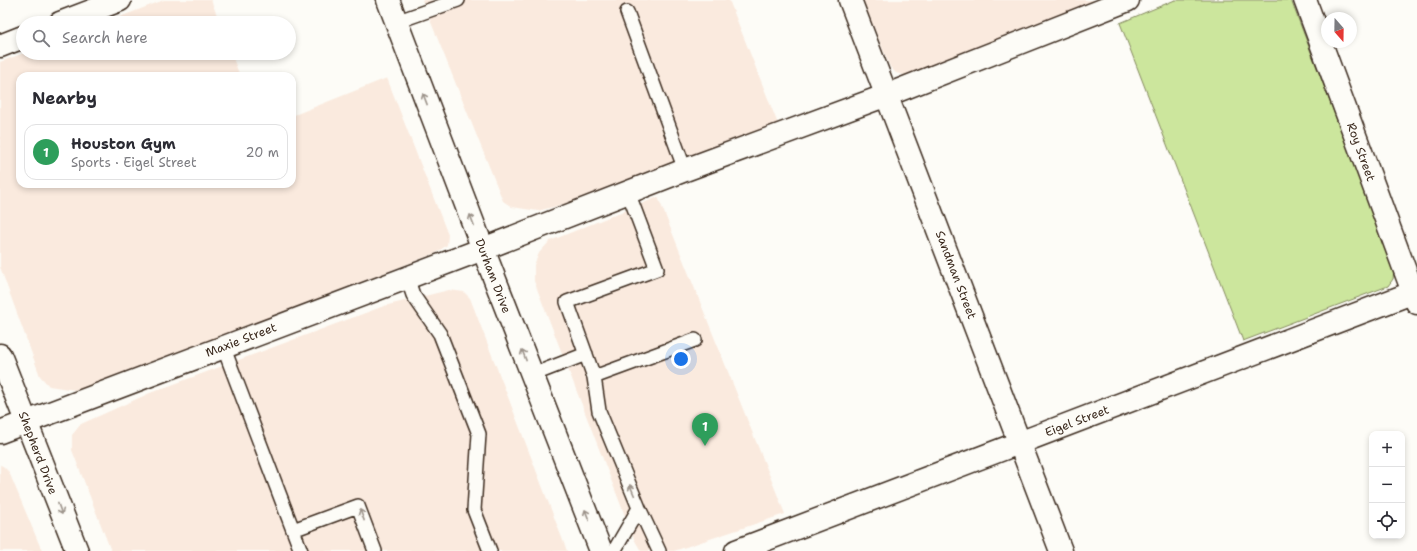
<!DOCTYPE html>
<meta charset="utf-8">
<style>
:root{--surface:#fff;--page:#f7f7f7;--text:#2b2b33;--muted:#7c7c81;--line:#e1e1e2;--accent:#1f6fb2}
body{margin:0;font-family:"Shantell Sans",sans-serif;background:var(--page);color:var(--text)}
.controls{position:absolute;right:12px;bottom:12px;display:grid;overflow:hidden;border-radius:8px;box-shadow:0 2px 6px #0003}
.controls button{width:36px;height:36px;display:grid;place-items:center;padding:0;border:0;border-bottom:1px solid var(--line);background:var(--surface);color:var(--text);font:20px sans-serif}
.compass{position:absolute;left:1321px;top:12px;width:36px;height:36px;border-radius:50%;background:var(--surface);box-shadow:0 2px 6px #0003;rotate:160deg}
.you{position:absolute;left:681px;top:359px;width:14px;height:14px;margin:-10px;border:3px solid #fff;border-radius:50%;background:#1a73e8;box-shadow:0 0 0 6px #1a73e833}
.badge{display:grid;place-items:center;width:26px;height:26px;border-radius:50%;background:var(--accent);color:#fff;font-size:13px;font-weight:700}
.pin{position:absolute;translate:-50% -33px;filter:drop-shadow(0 1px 2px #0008)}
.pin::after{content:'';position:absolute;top:21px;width:14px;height:12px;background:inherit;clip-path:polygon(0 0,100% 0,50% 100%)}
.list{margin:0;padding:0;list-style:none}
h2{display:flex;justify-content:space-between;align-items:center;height:52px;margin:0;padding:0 16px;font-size:17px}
h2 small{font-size:13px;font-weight:400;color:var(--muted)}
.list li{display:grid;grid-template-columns:26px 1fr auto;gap:12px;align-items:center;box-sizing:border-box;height:56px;margin:0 8px 8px;padding:0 8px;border:1px solid var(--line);border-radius:12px}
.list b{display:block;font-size:15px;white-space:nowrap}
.list p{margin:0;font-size:13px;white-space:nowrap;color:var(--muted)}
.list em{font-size:13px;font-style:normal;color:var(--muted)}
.icon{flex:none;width:22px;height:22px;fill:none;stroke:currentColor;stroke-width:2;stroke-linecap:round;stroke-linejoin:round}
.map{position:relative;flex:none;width:1417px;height:551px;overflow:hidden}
.search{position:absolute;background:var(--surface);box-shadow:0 2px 6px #0003;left:16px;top:16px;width:280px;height:44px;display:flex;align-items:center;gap:10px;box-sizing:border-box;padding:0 14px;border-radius:22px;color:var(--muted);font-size:15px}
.panel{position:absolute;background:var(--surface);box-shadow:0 2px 6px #0003;left:16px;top:72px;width:280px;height:116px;border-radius:12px}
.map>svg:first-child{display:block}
.built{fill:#faeade}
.green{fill:#cce69d;stroke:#84885e}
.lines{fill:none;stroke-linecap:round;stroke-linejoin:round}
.service-casing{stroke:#3b2a1e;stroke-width:16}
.minor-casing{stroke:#3b2a1e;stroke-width:25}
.tertiary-casing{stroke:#3b2a1e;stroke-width:25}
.primary-casing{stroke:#3b2a1e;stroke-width:25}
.service{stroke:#fdfcf7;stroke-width:13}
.minor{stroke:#fdfcf7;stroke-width:22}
.tertiary{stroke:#fdfcf7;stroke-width:22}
.primary{stroke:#fdfcf7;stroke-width:22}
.oneway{stroke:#9c938a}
.labels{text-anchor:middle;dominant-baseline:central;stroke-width:3;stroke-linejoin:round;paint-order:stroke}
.street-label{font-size:12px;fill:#3b2a1e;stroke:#fdfcf7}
</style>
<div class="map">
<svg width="1417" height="551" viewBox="0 0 1417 551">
<rect width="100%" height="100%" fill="#fdfcf7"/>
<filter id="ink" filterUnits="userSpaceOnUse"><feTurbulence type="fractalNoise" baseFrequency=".025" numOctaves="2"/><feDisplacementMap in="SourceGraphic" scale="8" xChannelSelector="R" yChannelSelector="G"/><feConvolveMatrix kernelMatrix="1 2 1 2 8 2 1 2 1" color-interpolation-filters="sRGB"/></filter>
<g filter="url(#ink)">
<!-- built -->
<path class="built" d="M164,0h47l9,23h-116z
M422,0h307l49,124 -214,80 -26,7 -26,-4 -9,-6z
M863,0h240l-185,71 -14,4 -8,-2 -6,-6z
M24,53h207l9,23h-220v108h272v-68l95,-38 61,157 -1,10 -11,8 -344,133 -17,4 -26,-4 -9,-10 -40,-109v-205z
M658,197l127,317 -111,37h-33l-7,-12 -100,-258v-16l5,-12 11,-12z
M449,290l15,2 6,6 97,253h-456l-39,-101v-15l9,-11 69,-31 234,-87z
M0,465l3,1 6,6 33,79h-42z"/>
<!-- green -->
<path class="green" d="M1175,0h116l103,269 -1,10 -5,7 -145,55 -123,-318z"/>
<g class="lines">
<defs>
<path id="service" d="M627,12l58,158
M396,22l62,-22
M628,192l29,77 -90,33 27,75 5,34 40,97 20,43
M407,277l6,18 27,39 39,100 -5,76 16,41
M223,346l78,205
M532,375l54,-21
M594,377l101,-37
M293,530l65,-24 17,45
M614,551l25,-43"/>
<path id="minor" d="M850,0l211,551
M60,23l60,-23
M0,46l23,-9
M0,432l483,-183 202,-79 202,-75 241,-95
M736,551l681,-260"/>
<path id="tertiary" d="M1305,0l112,303"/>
<path id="primary" d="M388,0l95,249 118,302
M0,355l77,196"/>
</defs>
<!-- service casing -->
<use href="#service" class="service-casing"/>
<!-- minor casing -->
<use href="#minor" class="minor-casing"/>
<!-- tertiary casing -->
<use href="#tertiary" class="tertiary-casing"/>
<!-- primary casing -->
<use href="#primary" class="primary-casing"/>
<!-- service -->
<use href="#service" class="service"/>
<!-- minor -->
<use href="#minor" class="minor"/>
<!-- tertiary -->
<use href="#tertiary" class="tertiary"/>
<!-- primary -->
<use href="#primary" class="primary"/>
</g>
<!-- one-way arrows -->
<defs><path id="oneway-shaft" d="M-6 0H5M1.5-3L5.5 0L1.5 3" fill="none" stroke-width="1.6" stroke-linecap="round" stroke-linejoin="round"/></defs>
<g class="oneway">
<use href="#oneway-shaft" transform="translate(425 99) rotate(-111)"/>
<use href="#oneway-shaft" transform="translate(472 220) rotate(-111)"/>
<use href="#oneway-shaft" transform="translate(524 355) rotate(-111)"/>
<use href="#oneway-shaft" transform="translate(632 490) rotate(-113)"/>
<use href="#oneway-shaft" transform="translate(60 509) rotate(69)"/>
<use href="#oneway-shaft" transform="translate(362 515) rotate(-111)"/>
<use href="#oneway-shaft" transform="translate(587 515) rotate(-111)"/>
</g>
</g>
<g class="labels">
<!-- street labels -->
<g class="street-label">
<text transform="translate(1361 152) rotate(70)">Roy Street</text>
<text transform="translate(956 275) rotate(69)">Sandman Street</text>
<text transform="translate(493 276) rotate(69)">Durham Drive</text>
<text transform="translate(241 340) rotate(-21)">Maxie Street</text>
<text transform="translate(1077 421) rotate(-21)">Eigel Street</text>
<text transform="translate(38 453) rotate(69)">Shepherd Drive</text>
</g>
</g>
</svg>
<div class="controls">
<button>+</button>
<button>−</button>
<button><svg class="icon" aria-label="locate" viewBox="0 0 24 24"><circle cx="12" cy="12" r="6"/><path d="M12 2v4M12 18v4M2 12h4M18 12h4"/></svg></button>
</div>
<svg class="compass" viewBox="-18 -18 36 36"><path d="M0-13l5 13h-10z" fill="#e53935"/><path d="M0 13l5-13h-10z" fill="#7c7c81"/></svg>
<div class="you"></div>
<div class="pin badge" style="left:705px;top:446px;background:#2e9e5b">1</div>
<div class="search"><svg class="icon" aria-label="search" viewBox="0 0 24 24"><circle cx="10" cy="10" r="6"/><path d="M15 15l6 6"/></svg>Search here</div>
<section class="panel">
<h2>Nearby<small></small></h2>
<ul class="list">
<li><span class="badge" style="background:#2e9e5b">1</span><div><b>Houston Gym</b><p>Sports · Eigel Street</p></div><em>20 m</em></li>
</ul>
</section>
</div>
